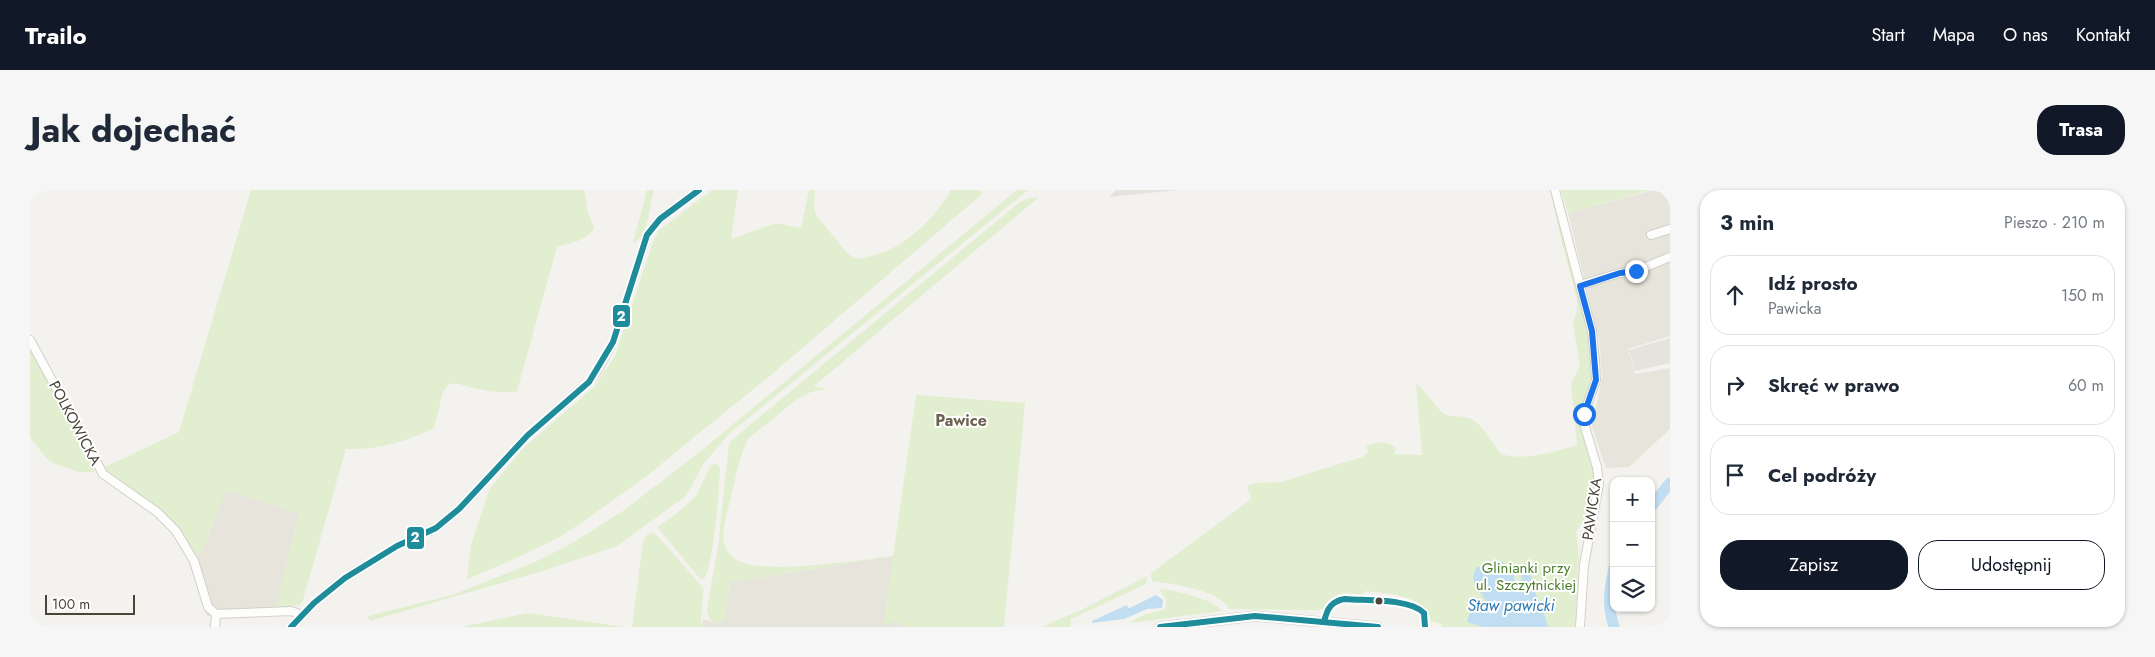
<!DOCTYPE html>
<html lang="pl">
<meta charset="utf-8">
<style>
:root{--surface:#fff;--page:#f6f6f7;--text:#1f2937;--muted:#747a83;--line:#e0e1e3;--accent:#111827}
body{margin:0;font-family:Jost,sans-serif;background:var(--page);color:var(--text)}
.controls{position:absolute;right:15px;bottom:15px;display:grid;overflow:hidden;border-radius:10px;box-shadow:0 1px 4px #0004}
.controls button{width:45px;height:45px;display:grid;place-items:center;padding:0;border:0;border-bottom:1px solid var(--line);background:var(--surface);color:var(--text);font:25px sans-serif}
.scale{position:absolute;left:15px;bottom:12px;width:90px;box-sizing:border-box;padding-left:5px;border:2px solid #4b4439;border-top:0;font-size:14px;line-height:18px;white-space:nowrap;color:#4b4439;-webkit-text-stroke:4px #fff;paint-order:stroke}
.stop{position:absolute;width:15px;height:15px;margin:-11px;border:4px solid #1a73e8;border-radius:50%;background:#fff}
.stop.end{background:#1a73e8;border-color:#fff;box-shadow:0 1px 5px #0008}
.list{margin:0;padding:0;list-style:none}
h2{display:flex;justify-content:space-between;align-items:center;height:65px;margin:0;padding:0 20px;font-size:21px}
h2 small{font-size:16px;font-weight:400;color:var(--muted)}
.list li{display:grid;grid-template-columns:32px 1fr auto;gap:15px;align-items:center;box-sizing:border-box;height:80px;margin:0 10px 10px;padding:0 10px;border:1px solid var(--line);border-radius:20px}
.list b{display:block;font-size:19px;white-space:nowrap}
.list p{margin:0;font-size:16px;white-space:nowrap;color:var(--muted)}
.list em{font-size:16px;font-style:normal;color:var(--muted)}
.actions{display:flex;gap:10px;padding:15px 20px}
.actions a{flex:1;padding:11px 0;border:1px solid var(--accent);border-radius:20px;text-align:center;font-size:18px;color:var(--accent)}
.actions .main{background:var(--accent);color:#fff}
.icon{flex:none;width:28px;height:28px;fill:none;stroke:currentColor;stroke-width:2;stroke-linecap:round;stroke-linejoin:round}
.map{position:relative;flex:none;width:1640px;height:437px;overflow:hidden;border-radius:20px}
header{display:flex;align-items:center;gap:30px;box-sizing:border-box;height:70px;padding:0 25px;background:var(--accent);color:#fff}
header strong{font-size:24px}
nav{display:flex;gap:28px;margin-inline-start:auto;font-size:18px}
.intro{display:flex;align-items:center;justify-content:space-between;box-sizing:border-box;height:120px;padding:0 30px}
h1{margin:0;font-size:35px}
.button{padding:12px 22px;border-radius:20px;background:var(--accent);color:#fff;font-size:18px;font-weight:700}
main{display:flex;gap:30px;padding:0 30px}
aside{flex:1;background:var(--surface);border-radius:20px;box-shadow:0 1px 4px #0004}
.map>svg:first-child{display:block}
.residential{fill:#e7e4dc}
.industrial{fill:#e6e2de}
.green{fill:#e1eecf}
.parking{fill:#e6e3df}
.water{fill:#c0ddf1}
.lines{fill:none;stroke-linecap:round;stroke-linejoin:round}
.river{stroke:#c0ddf1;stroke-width:11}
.minor-casing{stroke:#d2d0cb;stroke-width:10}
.tertiary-casing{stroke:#d2d0cb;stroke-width:11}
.minor{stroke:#fdfdfc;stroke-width:8}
.tertiary{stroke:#fdfdfc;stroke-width:9}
.bus-1-casing{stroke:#fff;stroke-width:10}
.bus-1{stroke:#1e8c9b;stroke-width:6}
.route{stroke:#1a73e8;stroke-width:6}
.bus-dot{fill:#4b4439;stroke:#fff;stroke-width:2}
.labels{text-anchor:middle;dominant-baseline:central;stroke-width:4;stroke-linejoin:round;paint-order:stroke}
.street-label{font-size:15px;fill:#4b4439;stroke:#fff}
.park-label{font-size:15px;fill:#4a7f2a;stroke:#fff}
.neighbourhood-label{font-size:16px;font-weight:bold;fill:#6e6250;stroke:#fff}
.water-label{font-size:16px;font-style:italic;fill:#2e7ab2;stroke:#fff}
.line-badge{stroke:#fff;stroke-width:2}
.badge-label{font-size:14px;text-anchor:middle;font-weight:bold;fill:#fff}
</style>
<header>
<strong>Trailo</strong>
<nav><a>Start</a><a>Mapa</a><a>O nas</a><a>Kontakt</a></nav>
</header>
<div class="intro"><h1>Jak dojechać</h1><a class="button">Trasa</a></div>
<main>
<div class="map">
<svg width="1640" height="437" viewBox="0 0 1640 437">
<rect width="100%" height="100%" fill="#f4f2ee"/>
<!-- residential -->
<path class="residential" d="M1624,0h16v146l-42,13 7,25 35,-6v61l-41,38 -23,1 -14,-41 10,-50 -3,-39 -31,-125z
M196,300l74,23 -24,101 -69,2 -18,-53 14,-14z
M864,366l-10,67 17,-2v6h-200l2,-8 14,4 7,-2 6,-39z"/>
<!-- industrial -->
<path class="industrial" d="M1086,0h62l-69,7z"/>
<!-- green -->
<path class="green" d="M221,0h333l4,23 6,14c-5,14 -25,16 -37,20l-40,144c-15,3 -29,0 -44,-3 -9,-2 -15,-6 -24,-4l-6,8 -9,36c-28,14 -57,22 -88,21l-43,151 -3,5 -24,3 23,-95 -73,-23 -23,59 -7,7c-10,-19 -21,-36 -39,-49 -18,-13 -39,-22 -54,-39l76,-36z
M617,0h7c-4,14 -6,48 -21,53z
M682,0h26l-7,49 45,-16 25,5 8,-38h6l-1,18 2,7 31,38 8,6c34,-3 62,-23 83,-50 4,-6 10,-12 13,-19h28l3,4 -210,180 -123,100 -62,45 -29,19 -44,21 -47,20 4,-34 18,-55 33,-41 72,-62 21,-31 39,-117 5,-9z
M987,0h11l-298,243 -26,30 -18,33 -69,50 -71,24 -176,51 -2,-5 84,-21 81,-32 34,-17 56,-35 74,-57z
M1520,0h3l33,128 6,34 1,27 -9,25 2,36 8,34v18l-7,23 -11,17 3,23 -4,72h-133v-3l-11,-3c-7,-27 -42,-27 -65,-30l-4,4c-12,-2 -24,-4 -33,6 -3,4 -5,7 -9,9l-91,-1c-11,-20 -57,-25 -77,-28l-1,-8 99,-73 1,-4 -4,-9c11,-8 26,-2 38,-6 26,-8 52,-17 78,-24l5,-5 -2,-5c9,-6 22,-6 30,1l-2,6 28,1 -6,-72c10,9 19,23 27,30 8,6 21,1 30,7 11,7 20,24 28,34 23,7 54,-2 76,-9l-6,-62 9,-16 -7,-43 4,-14v-11l-15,-56z
M1531,0h90l-83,23z
M1009,7l-225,189 13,3 -16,3 -15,8 -48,39c-9,18 -13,42 -18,62 -3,12 -10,33 -5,45 2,6 10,14 16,16 31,12 117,-2 152,-6l23,-161 109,8 -21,224h-103l-1,-6 -16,3 9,-68 -163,26 -6,39 -7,2 -7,-3 -3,-9 1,-8 10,-56 11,-103 5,-6 286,-236 9,-4z
M0,160h3l62,122h-16l-27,-9 -7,-6 -15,-20z
M687,274l3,5c-1,21 -6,95 -16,110l-3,1 -44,-53 19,-13 20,-18 15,-31z
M622,342l5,3 47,54 -2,15 -1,23h-69l11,-85 5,-8z
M1117,386l-1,8 -75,35 -1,8h-28l41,-18z
M1129,399c13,0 57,11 63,22l-93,12 16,-9 19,-4c6,-9 -1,-15 -5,-21z
M498,423l97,14h-164z"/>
<!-- parking -->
<path class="parking" d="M1640,148v25l-35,8 -6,-21z"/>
<!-- water -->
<path class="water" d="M1469,371c10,2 15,11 16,21l2,1 4,-2 1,-10 4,-1c8,6 6,14 9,22 5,12 10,22 13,35h-65l-16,-5 3,-10 18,-7c-5,-14 -22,-22 -11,-38z
M1126,405l7,5 -1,8 -15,1 -23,10 -32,4v-2l35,-16 1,3 4,-1z"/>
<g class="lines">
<!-- river -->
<path class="river" d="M1621,317l19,-24
M1584,379c-5,21 -7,37 0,58"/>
<defs>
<path id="minor" d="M1525,0l37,141 3,30 1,19 -12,34 1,13 12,40 2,17 -15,81 -4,62
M1621,45l19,-6
M1550,95l40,-12 16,-2 34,-14
M0,150l73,134 54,38 19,19 18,30 14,46 8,7
M186,424l75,-3 12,4
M185,437l1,-13
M261,437l23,-24 31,-25 52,-32 39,-18 23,-19 69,-74 61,-53 8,-11 16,-29 34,-107 13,-16 39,-29"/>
<path id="tertiary" d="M1130,437l95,-11 123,11"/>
</defs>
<!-- minor casing -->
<use href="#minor" class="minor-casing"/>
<!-- tertiary casing -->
<use href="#tertiary" class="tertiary-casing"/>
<!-- minor -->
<use href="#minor" class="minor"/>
<!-- tertiary -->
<use href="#tertiary" class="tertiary"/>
<defs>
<path id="bus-1" d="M1294,432c3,-13 7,-21 21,-23 21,2 64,-1 79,14l1,14
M261,437l23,-24 31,-25 52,-32 39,-18 23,-19 69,-74 61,-53 24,-40 34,-107 13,-16 39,-29
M1130,437l95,-11 123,11"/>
</defs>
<!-- bus-1 casing -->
<use href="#bus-1" class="bus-1-casing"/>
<!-- bus-1 -->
<use href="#bus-1" class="bus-1"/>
</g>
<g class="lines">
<!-- route -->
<path class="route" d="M1554,224l12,-34 -4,-49 -12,-45 40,-13 16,-2"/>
</g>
<!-- markers -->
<circle class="bus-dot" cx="1349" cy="411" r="4.5"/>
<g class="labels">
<!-- street labels -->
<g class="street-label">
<text transform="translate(45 233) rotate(62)">POLKOWICKA</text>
<text transform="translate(1562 319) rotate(-82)">PAWICKA</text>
</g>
<!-- park labels -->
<g class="park-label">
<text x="1496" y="378">Glinianki przy<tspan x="1496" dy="17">ul. Szczytnickiej</tspan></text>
</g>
<!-- neighbourhood labels -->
<g class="neighbourhood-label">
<text x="931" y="230">Pawice</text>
</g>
<!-- water labels -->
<g class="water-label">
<text x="1481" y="415">Staw pawicki</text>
</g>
</g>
<g class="line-badge">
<rect x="582" y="114" width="19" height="24" rx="5" fill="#1e8c9b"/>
<rect x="376" y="336" width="19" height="24" rx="5" fill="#1e8c9b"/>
</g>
<g class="badge-label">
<text x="591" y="131">2</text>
<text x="385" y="352">2</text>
</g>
</svg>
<div class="controls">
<button>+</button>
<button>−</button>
<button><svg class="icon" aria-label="layers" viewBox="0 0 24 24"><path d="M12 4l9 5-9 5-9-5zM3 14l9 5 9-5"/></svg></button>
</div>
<div class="scale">100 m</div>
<div class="stop" style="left:1554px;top:224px"></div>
<div class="stop end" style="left:1606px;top:81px"></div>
</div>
<aside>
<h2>3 min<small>Pieszo · 210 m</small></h2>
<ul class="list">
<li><svg class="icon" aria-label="ahead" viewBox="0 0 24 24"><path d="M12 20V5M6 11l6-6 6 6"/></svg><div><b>Idź prosto</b><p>Pawicka</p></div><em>150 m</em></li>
<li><svg class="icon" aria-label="right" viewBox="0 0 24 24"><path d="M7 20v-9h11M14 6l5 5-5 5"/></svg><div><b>Skręć w prawo</b></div><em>60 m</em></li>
<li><svg class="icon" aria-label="arrive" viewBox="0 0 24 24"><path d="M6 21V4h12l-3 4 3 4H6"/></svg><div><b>Cel podróży</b></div></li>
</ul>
<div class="actions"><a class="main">Zapisz</a><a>Udostępnij</a></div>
</aside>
</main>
